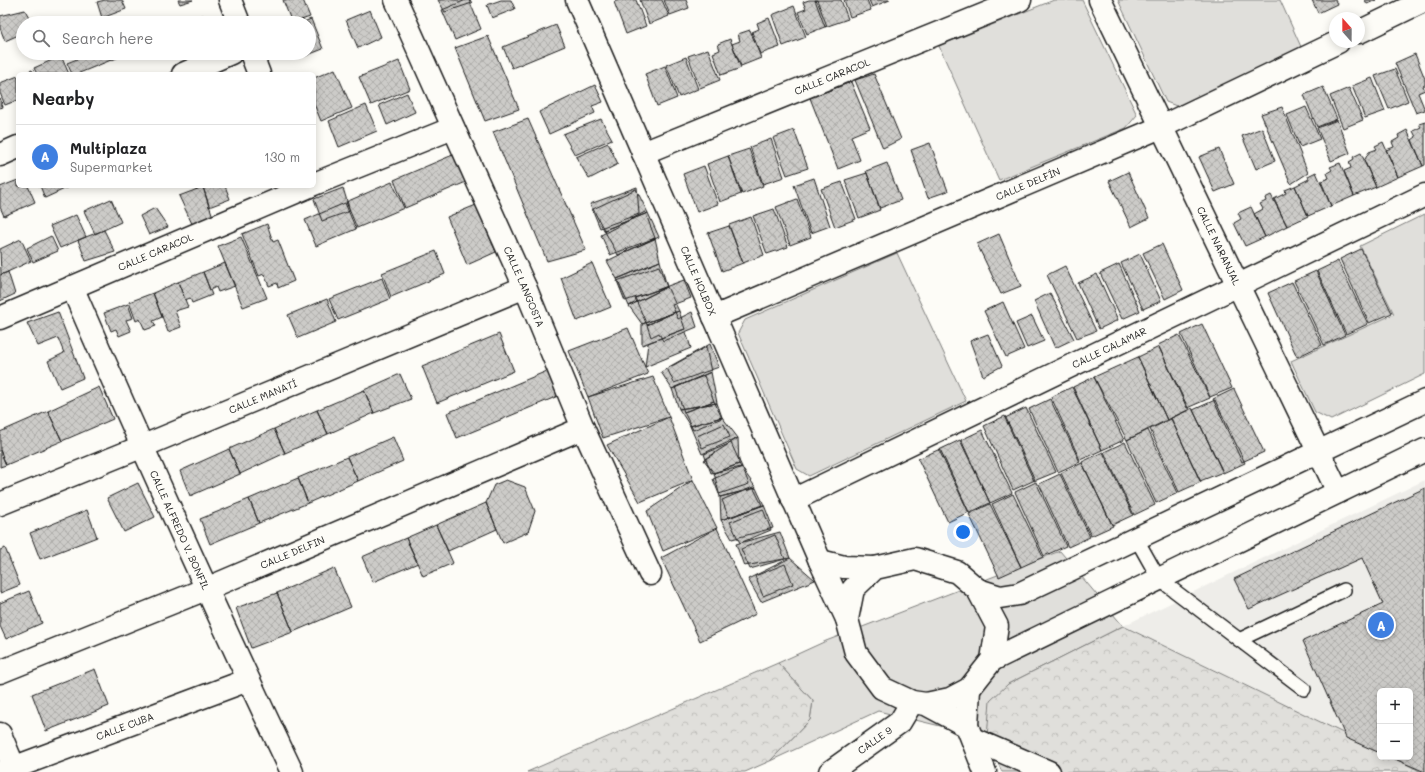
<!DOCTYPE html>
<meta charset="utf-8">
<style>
:root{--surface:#fff;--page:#f2f2f2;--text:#202124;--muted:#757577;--line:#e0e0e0;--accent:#db2777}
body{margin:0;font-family:Mali,sans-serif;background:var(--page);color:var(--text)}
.controls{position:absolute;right:12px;bottom:12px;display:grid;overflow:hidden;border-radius:6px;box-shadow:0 2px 10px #0003}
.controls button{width:36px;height:36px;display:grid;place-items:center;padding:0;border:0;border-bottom:1px solid var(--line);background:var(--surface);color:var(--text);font:20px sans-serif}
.compass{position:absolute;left:1329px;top:12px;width:36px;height:36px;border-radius:50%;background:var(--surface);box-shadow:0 2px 10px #0003;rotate:339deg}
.you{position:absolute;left:963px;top:532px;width:14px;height:14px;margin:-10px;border:3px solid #fff;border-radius:50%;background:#1a73e8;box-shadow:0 0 0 6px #1a73e833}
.badge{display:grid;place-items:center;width:26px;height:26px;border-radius:50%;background:var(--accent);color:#fff;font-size:13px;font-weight:700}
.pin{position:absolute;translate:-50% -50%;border:2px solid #fff;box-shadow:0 1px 4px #0006}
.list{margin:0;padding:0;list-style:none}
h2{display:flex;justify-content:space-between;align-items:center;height:52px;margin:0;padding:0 16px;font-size:17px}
h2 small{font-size:13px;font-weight:400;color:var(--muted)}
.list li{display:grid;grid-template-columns:26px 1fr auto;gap:12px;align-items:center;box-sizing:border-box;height:64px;padding:0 16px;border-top:1px solid var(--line)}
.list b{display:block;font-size:15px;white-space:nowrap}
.list p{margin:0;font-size:13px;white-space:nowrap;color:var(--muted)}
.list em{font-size:13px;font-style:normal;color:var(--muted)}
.icon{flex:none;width:22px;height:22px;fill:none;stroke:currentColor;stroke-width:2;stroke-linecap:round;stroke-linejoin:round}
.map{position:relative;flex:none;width:1425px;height:772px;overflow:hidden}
.search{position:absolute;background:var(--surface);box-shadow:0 2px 10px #0003;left:16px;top:16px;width:300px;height:44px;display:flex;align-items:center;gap:10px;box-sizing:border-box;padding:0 14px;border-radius:22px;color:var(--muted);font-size:15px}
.panel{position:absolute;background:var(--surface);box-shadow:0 2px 10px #0003;left:16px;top:72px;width:300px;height:116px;border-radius:6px}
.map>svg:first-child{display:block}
.built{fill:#eeede9}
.green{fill:#e0dfdb;stroke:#7e7e7c}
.forest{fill:url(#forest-crowns);stroke:#7e7e7c}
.building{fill:url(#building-cross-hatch);stroke:#1c1c1c}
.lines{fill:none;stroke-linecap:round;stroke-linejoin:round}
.lane-casing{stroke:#1c1c1c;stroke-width:16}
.street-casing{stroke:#1c1c1c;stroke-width:25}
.secondary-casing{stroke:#1c1c1c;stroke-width:25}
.lane{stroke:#fdfcf7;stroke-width:13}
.street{stroke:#fdfcf7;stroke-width:22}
.secondary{stroke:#fdfcf7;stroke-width:22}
.labels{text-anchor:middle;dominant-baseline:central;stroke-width:4;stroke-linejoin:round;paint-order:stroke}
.street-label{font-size:10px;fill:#1c1c1c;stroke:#fdfcf7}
</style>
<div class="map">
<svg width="1425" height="772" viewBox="0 0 1425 772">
<defs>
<pattern id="forest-crowns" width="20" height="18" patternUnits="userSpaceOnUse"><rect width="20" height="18" fill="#e0dfdb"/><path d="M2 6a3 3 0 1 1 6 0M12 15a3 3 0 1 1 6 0" fill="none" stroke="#c0bfbb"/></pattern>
<pattern id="building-cross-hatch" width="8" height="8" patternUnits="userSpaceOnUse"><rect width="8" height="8" fill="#cccbc8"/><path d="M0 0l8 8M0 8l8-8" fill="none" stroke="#afaeab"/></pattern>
</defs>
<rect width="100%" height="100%" fill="#fdfcf7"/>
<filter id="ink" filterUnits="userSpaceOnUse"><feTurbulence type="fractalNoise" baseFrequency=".025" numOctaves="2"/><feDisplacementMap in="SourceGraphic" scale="8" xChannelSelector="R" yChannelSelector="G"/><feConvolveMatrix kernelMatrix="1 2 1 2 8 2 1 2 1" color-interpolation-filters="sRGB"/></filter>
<g filter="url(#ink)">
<!-- built -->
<path class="built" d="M1425,480v292h-3l-30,-15h18v-66h-30v60l-257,-125z"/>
<!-- green -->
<path class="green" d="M1054,0h28l55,115 -11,13 -127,52 -60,-134z
M1118,0h162l22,49 -123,58 -13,-5z
M1425,214v160l-94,46 -16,-8 -24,-51 103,-47 -34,-68z
M897,253l69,148 -157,75 -12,-7 -59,-136 7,-13z
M1060,551l63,75 -115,58 51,88h-57l-16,-35 -108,-26 -108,50 40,-41 3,-19 -35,-38 48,-22z"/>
<!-- forest -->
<path class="forest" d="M1123,626l257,125v6h12l30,15h-363l-72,-35 3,-36 18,-17z
M778,663l35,38 -3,19 -40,41 -25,11h-218z"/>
<!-- building -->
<path class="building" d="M105,0h17l4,9 -24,9 -5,-16z
M178,0h15l-13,4z
M283,0h20l7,17 -18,6z
M438,0h32l2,3 -27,9z
M466,0h3l12,29 -26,11 -13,-30z
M501,0h10l4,9 -23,9 -5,-13z
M619,0h17l10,26 -20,8 -12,-32z
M640,0h22l7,16 -20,8z
M664,0h22l3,8 -19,7z
M809,0h8l10,26 -20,8 -9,-22 8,-3 -3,-7z
M815,0h26l7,19 -23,8z
M844,0h23l4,10 -21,7z
M869,0h21l-18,7z
M1312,0h23l2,4 -19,9z
M1365,0h11l-9,4z
M794,6l12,31 -23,9 -11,-31z
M25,10l7,13h-9v10l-18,8 -5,-13v-12z
M370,10l11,27 -23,11 -12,-28z
M203,15l3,8h-16l-1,-1z
M769,18l11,29 -20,7 -8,-22 7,-3 -2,-6z
M311,19l12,30 -18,7 -2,-3h6v-30h-8z
M556,25l9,21 -53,22 -9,-21z
M750,30l11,28 -20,8 -9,-22 8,-3 -2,-7z
M488,36l31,73 -34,12 -30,-73z
M730,39l11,29 -20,7 -8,-22 7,-3 -2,-6z
M708,49l12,31 -20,8 -12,-32z
M92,53h16l3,7 -34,14h-5l-5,-11z
M109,53h19l-16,7z
M1415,54l10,25v6l-2,1 2,4 -7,3 7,17 -9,3 -21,-50z
M61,56l8,18h-32l-3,-6z
M686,57l12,32 -19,8 -13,-32z
M399,61l11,28 -39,16 -12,-28z
M665,66l12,32 -20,8 -12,-32z
M335,69l17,39 -31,13 -7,-17v-26z
M1395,69l13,32 -19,8 -14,-33z
M32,70l2,4h-12z
M874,74l27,65 -18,9 -28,-68z
M18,76v24l-13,5 -5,-12v-10z
M1372,78l13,33 -20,7 -13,-32z
M851,82l19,46 -19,8 9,24 -22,9 -28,-71z
M595,85l8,17 -11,4 3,7 -46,21 -10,-22z
M1323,87l14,32 -20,8 -13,-32z
M1349,88l14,32 -20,8 -13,-32z
M407,93l8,19 -28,13 -8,-20z
M0,98l3,9 -3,1z
M366,105l11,26 -38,16 -10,-26z
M1282,107l26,66 -17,11 -30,-70z
M1306,107l14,32 -20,8 -13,-32z
M528,119l58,131 -39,11 -54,-129z
M601,119l11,20 -37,16 -12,-21z
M1337,120l13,33 -19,8 -14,-33z
M1425,122v43l-2,1 -11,-26 4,-3 -3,-6 8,-4 -2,-3z
M1262,128l13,33 -19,8 -14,-33z
M794,130l14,38 -21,7 -14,-37z
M1407,130l16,36 -25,11 -12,-27 8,-3 -2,-5 7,-4 -1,-3z
M771,139l13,38 -21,7 -13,-37z
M1383,142l15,35 -22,10 -12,-26 5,-9 8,-3 -2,-3z
M608,143l10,21 -29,15 -13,-22z
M930,143l18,48 -20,7 -17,-48z
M749,149l14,37 -21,8 -14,-38z
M1219,149l15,35 -19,8 -16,-35z
M1361,153l15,34 -22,9 -10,-25 7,-3 -2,-6 5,-3 -1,-2z
M455,154l11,28 -61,26 -11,-28z
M728,156l13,38 -21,8 -13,-38z
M887,163l14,37 -21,8 -14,-37z
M1340,163l14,33 -23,10 -10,-25 8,-3 -2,-5 5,-3 -2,-3z
M704,166l14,38 -21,8 -14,-38z
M1128,172l21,46 -18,9 -22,-46z
M1316,172l15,34 -23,10 -13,-30 14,-7 -1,-3z
M867,173l13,37 -21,8 -14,-38z
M814,178l16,48 -19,7 -17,-48z
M18,180v6h10l7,16 -31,14 -4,-9v-20z
M392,182l12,26 -47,20 -11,-26z
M842,182l14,37 -21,8 -14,-38z
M40,186h31l-26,12z
M205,186h20l5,13 -21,8 -6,-20z
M1295,186l13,30 -21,10 -13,-27 12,-6 -1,-3z
M203,187l10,30 -19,11 -15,-32z
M637,187l2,27 -39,14 -10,-24z
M343,188l7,23 -28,10 -8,-22z
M636,189l12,24 -44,17 -11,-21z
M1271,195l16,31 -22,11 -11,-23 9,-5 -3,-5 6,-3 -1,-3z
M111,199l10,23 -26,12 -11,-23z
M797,199l14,38 -21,8 -14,-38z
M345,203l11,26 -40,17 -11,-26z
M476,205l20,47 -29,13 -20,-48z
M1251,207l14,30 -20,9 -11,-23 7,-4 -3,-6z
M155,208l13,19 -19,8 -9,-19z
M774,209l14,38 -21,7 -14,-38z
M645,212l10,26 -45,17 -9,-20z
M648,213l11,24 -41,18 -14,-25z
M76,215l10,22 -26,11 -10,-22z
M751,217l13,38 -21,8 -14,-38z
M267,224l6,18 5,-2 16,41 -16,7 -1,-5 -8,3 -5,-12 -5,2 -17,-42z
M729,226l14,37 -21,8 -14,-38z
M104,230l11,22 -29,9 -8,-21z
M999,234l22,52 -20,8 -24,-50z
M51,236l7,15 -25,11 -6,-14z
M241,237l26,61 -24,9 -25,-61z
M655,238l5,23 -43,18 -10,-18z
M21,239l10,22 -30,14 -1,-26z
M1162,244l21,46 -18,9 -22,-46z
M1361,249l31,64 -23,10 -29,-64z
M436,251l9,23 -54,23 -9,-24z
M1140,254l21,47 -18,8 -22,-46z
M660,261l7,26 -38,19 -12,-27z
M1338,261l30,63 -22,10 -29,-63z
M225,263l10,23 -17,6 -2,-5 -6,3 -7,-18z
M592,263l19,44 -34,14 -16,-43z
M1119,264l21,47 -18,8 -22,-46z
M659,266l8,21 -42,14 -8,-20z
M1065,266l31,65 -19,7 -30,-63z
M1316,271l29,64 -21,10 -30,-64z
M8,272l7,22 -15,7v-26z
M203,272l9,23 -20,8 -2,-5 -5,2 -7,-18z
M1097,274l21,46 -19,9 -21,-46z
M382,278l8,21 -52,21 -9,-21z
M684,280l7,18 -19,7 3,7 -28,13 -12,-27z
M178,282l10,25 -13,4 6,16 -13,5 -15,-39z
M1292,282l30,63 -25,12 -29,-64z
M667,287l12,24 -37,13 -13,-18z
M153,293l9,24 -9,4 3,5 -11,4 -5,-11 -4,2 -7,-19z
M1050,293l24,46 -19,9 -21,-47z
M327,299l9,23 -38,16 -10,-23z
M1003,302l21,47 -18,8 -22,-46z
M128,304l5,14 -7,2 5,11 -12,5 -3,-7 -5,2 -7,-18z
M679,311l6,18 -43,16v-21z
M58,312l25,66 -23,10 -12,-27 16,-8 -6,-15 -20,8 -11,-23z
M675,312l3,7 14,-7 5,15 -34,14 -4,-8 -8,4 -4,-12z
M1032,316l12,25 -17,7 -11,-25z
M1202,324l30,64 -22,9 -29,-63z
M628,328l20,46 -60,23 -19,-46z
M685,329l6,19 -46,19 3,-24z
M499,334l15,37 -77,32 -15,-37z
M988,334l14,32 -19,10 -13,-35z
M1179,335l31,63 -23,10 -29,-63z
M710,344l9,23 -45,16 -7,-15z
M706,347l5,25 -39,17 -11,-17z
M1159,347l30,63 -22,10 -29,-63z
M1138,357l29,63 -40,20 -33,-63z
M547,371l11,25 -101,42 -10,-25z
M711,372l6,31 -38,6 -7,-20z
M400,374l11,25 -37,14 -10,-23z
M704,376l10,25 -30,11 -9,-25z
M653,377l16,40 -66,21 -15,-41z
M1094,377l30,63 -22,10 -29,-63z
M99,387l14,32 -51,22 -14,-30z
M1072,387l30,63 -22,10 -29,-63z
M1234,389l30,63 -22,10 -29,-63z
M364,390l10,23 -46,21 -11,-24z
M1050,399l30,63 -22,10 -29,-63z
M1215,400l30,63 -22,10 -30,-63z
M714,401l8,17 -29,12 -9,-18z
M717,403l5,14 -32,9 -11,-17z
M1026,408l30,64 -22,9 -29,-63z
M1192,408l31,64 -23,9 -29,-63z
M317,410l11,24 -43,19 -11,-24z
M48,411l14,30 -56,24 -6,-15v-18z
M1005,416l30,64 -22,10 -29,-64z
M669,417l24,63 -53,22 -33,-57z
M722,417l16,21 -36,16 -12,-28z
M1171,419l30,63 -22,10 -29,-63z
M724,424l6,13 -28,11 -5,-12z
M274,429l11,24 -45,21 -11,-25z
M982,430l30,63 -22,10 -29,-63z
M1148,430l30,63 -22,10 -29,-63z
M393,437l10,24 -45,20 -11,-24z
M738,438l1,26 -25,9 -10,-13z
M960,440l30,63 -21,10 -30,-63z
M1125,442l30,63 -21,10 -30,-63z
M731,443l11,24 -31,6 -7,-19z
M229,449l11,25 -50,22 -10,-25z
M940,449l29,63 -21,10 -30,-63z
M0,450l6,15 -6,2z
M1103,452l30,63 -21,10 -30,-63z
M347,457l11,24 -50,22 -10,-25z
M1082,463l31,63 -22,10 -30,-63z
M739,464l17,24 -36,9 -6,-24z
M742,467l7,17 -30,10 -6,-15z
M1060,474l30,63 -22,10 -29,-63z
M298,478l10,25 -49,20 -10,-24z
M506,480l19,7 10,24 -7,21 -25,11 -17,-40 8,-18z
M693,480l24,48 -54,23 -16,-40z
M1036,482l30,64 -22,10 -29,-64z
M138,483l17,34 -31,15 -17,-34z
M753,487l9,18 -33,13 -7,-18z
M756,488l8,17 -43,15 -1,-23z
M1425,488v284l-35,-15h20v-66h-30v62l-34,-15 -43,-97 80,-37 -21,-46 -113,51 -15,-30z
M1013,494l30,63 -22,10 -29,-63z
M249,499l10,24 -49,21 -10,-25z
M486,503l11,26 -49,22 -12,-26z
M990,504l31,63 -22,10 -30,-63z
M764,505l9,23 -41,11 -11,-19z
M763,509l8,21 -31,13 -10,-21z
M87,510l10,27 -57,22 -10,-26z
M436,525l17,38 -30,13 -17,-38z
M717,528l39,86 -56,27 -39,-83z
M780,532l10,26 -46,8 -8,-22z
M775,535l10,24 -35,10 -9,-20z
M406,538l12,25 -45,19 -11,-25z
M5,548l15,37 -20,8v-43z
M790,558l25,22 -54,22 -13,-23z
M785,564l8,20 -30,12 -8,-20z
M334,568l17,39 -58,25 -16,-39z
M29,591l13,32 -36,16 -6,-13v-23z
M277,593l16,39 -42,16 -15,-40z
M95,669l14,37 -63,25 -14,-37z"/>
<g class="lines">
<defs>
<path id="lane" d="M1136,538l23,41 145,110
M1239,640l105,-50"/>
<g id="street">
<path d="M230,0l9,23"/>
<path id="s1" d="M396,0l129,287 58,141 67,146"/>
<path id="s2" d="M577,0l243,561 27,58"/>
<path id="s3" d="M1100,0l238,492"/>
<path d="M1359,32l66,-32"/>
<path d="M251,53l8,21"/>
<path d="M183,74l48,-21"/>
<path id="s4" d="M643,153l377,-153"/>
<path d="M0,155l18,-8"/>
<path d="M314,184l139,-56"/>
<path id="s5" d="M72,287c71,163 144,325 220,485"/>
<path id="s6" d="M714,317l447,-190 177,-85"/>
<path id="s7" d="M0,318l310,-132"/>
<path id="s8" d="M793,500l632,-305"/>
<path id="s9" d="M0,504l141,-57 384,-160"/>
<path d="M820,561l24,6 31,1"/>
<path d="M978,590l22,7 19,-3 406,-193"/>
<path d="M992,660l433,-210"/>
<path id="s10" d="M0,672l206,-83 377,-161"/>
<path d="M969,689l-2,37 18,46"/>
<path d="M926,704l24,-5 19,-10 23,-29 5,-34 -19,-36 -21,-18 -42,-13 -40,9 -22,21 -6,30 9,34 26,35 30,14 14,2 41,22"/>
<path d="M973,739l76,33"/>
<path id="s11" d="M2,772l246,-92"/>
<path id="s12" d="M830,772l70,-50 12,-20"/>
</g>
<path id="secondary" d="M0,734l16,38"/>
</defs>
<!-- lane casing -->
<use href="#lane" class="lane-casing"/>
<!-- street casing -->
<use href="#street" class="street-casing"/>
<!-- secondary casing -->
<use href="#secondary" class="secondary-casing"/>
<!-- lane -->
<use href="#lane" class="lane"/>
<!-- street -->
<use href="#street" class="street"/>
<!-- secondary -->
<use href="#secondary" class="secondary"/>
</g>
</g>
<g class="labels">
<!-- street labels -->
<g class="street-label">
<text stroke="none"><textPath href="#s4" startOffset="204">CALLE CARACOL</textPath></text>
<text stroke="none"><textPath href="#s6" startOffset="341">CALLE DELFÍN</textPath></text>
<text stroke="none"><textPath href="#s3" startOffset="273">CALLE NARANJAL</textPath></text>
<text stroke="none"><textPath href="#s7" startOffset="169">CALLE CARACOL</textPath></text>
<text stroke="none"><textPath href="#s2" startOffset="306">CALLE HOLBOX</textPath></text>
<text stroke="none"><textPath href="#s1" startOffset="314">CALLE LANGOSTA</textPath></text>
<text stroke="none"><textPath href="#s8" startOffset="351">CALLE CALAMAR</textPath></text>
<text stroke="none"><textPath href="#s9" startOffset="284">CALLE MANATÍ</textPath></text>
<text stroke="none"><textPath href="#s5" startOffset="266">CALLE ALFREDO V. BONFIL</textPath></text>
<text stroke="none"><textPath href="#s10" startOffset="316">CALLE DELFIN</textPath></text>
<text stroke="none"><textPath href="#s11" startOffset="131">CALLE CUBA</textPath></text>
<text stroke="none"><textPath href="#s12" startOffset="55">CALLE 9</textPath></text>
</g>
</g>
</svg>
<div class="controls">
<button>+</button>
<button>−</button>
</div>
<svg class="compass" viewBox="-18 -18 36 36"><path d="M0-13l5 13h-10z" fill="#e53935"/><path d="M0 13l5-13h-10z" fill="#757577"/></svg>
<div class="you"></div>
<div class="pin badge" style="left:1381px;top:625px;background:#3f7fe0">A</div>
<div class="search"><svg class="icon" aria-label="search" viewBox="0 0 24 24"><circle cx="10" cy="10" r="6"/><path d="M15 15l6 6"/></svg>Search here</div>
<section class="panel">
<h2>Nearby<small></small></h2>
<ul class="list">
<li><span class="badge" style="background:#3f7fe0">A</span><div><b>Multiplaza</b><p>Supermarket</p></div><em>130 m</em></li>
</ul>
</section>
</div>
